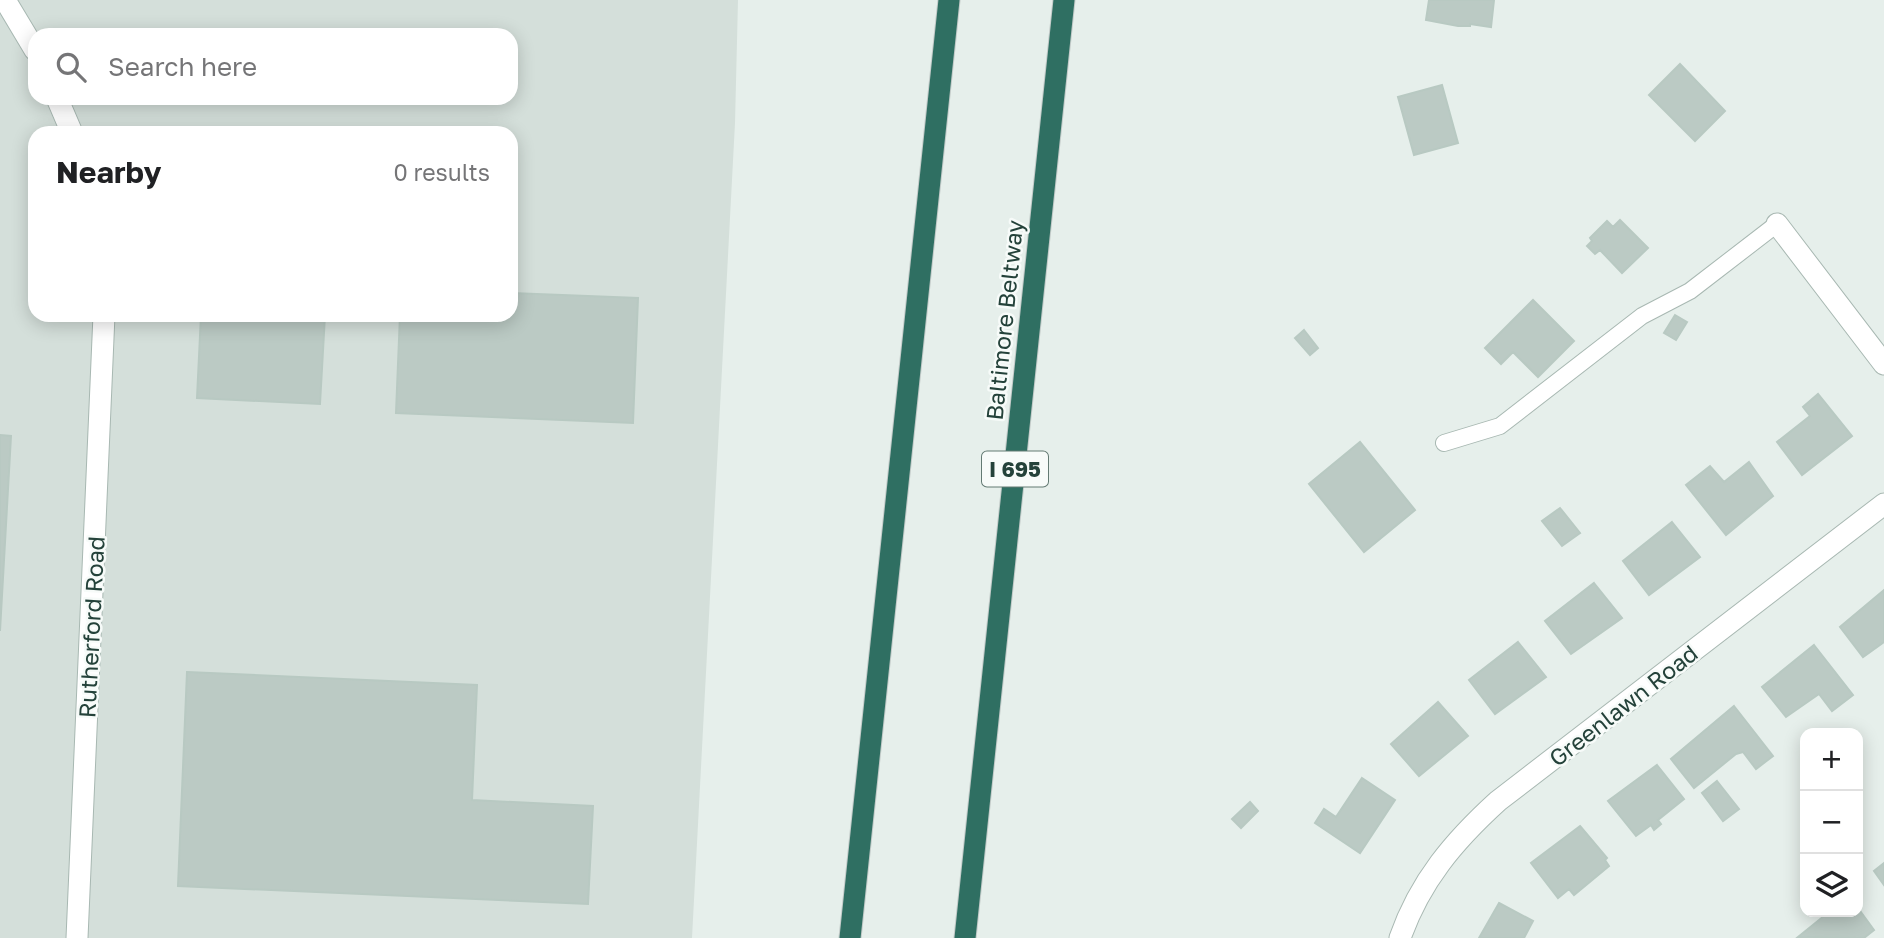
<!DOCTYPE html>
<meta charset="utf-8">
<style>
:root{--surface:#fff;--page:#f2f2f2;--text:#202124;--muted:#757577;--line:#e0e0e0}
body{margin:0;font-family:"Golos Text",sans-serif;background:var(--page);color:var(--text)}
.controls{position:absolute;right:21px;bottom:21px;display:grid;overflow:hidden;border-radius:14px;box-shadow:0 4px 18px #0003}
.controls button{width:63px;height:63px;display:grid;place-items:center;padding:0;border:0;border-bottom:2px solid var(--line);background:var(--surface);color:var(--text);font:35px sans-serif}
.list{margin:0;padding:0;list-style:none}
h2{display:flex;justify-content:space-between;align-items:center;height:91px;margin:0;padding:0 28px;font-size:30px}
h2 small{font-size:23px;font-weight:400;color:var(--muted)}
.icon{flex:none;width:38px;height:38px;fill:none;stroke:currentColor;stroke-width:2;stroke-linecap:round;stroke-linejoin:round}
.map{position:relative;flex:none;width:1884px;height:938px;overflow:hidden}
.search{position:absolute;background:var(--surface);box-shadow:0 4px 18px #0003;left:28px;top:28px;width:490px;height:77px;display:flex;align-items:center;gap:18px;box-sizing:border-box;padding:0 24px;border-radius:21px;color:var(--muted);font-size:26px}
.panel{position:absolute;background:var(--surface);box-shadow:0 4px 18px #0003;left:28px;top:126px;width:490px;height:196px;border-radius:21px}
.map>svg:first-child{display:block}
.built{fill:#d4dfda;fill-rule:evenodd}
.building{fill:#bbcac4;stroke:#b8c9c2;stroke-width:2}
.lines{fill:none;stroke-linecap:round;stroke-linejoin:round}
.lane-casing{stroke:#a8b8b2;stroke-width:18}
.street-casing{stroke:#a8b8b2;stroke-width:23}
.highway-casing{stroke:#c2cac8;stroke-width:23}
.lane{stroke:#fff;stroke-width:16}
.street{stroke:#fff;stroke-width:21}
.highway{stroke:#2f6f62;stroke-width:21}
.labels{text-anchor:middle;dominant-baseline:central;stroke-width:5;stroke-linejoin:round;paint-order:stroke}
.shield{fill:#f7fbf9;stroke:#637a73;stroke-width:2}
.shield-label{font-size:21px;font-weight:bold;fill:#24423a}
.street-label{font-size:23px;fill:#24423a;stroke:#f7fbf9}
</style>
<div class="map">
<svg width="1884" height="938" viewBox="0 0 1884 938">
<rect width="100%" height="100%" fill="#e6efeb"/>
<!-- built -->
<path class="built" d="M0,0h738l-3,123 -43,815h-692zM35,35h476v63h-476zM35,133h476v182h-476z"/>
<!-- building -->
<path class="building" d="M1429,0h65l-3,27 -21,-3v2h-12l-32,-6z
M1680,64l45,47 -30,30 -46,-46z
M1442,85l16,58 -44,12 -16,-58z
M1620,220l28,28 -26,25 -22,-23 -5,4 -8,-8 5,-5 -2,-3 17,-17 6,6z
M511,293l127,5 -5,125 -237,-10 4,-98h111z
M1533,300l41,41 -36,36 -25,-25 -12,12 -16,-16z
M201,315h124l-5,89 -123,-6z
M1675,315l12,7 -11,18 -12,-7z
M1304,330l14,18 -8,7 -15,-17z
M1818,394l34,42 -50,39 -25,-33 33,-26 -7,-9z
M0,435l11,1 -11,195z
M1360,442l55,68 -51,42 -55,-68z
M1749,462l24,34 -47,39 -40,-50 24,-19 14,16z
M1560,508l20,25 -18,13 -20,-25z
M1672,522l28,35 -51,38 -26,-34z
M1594,583l28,35 -51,36 -26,-33z
M1884,590v52l-21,15 -23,-30z
M1518,642l28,35 -51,37 -26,-34z
M1814,645l39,50 -21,16 -13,-17 -33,23 -24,-30z
M187,672l290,13 -5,115 121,6 -5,98 -410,-18z
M1438,702l30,34 -49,40 -28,-32z
M1734,706l39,50 -17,13 -13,-17 -7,2 -42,34 -23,-29z
M1657,765l27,34 -26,21 3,4 -7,6 -3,-5 -15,11 -28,-35z
M1362,778l33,22 -35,53 -45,-30 9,-14 12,8z
M1717,781l22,28 -16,12 -21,-28z
M1250,802l8,9 -17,17 -9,-9z
M1580,826l27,32 -2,2 4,6 -35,29 -5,-6 -11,9 -27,-35z
M1884,863v22l-10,-14z
M1499,903l34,18 -9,17h-45z
M1858,908l16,22 -10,8 -66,-1 31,-25h29z"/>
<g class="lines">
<defs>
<path id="lane" d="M1444,443l56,-17 142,-110 48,-25 87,-67"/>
<path id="street" d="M5,0l30,50
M57,98l15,35
M1777,224l107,140
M77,938l27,-623
M1400,938c20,-57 54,-97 98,-137l386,-297"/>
<path id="highway" d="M850,938l99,-938
M965,938l99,-938"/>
</defs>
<!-- lane casing -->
<use href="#lane" class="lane-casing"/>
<!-- street casing -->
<use href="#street" class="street-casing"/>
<!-- highway casing -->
<use href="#highway" class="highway-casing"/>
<!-- lane -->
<use href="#lane" class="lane"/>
<!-- street -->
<use href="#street" class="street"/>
<!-- highway -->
<use href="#highway" class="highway"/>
</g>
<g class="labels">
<!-- shield labels -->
<rect class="shield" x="982" y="451.5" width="66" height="35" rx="5"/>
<g class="shield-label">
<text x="1015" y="469">I 695</text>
</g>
<!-- street labels -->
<g class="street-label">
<text transform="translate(1004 320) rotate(-84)">Baltimore Beltway</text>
<text transform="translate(91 627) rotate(-87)">Rutherford Road</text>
<text transform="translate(1623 705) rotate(-38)">Greenlawn Road</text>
</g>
</g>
</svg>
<div class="controls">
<button>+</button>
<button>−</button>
<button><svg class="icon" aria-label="layers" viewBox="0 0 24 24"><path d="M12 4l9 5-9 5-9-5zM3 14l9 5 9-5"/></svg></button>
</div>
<div class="search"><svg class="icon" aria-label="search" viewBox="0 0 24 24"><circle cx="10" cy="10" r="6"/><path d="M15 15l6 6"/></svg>Search here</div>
<section class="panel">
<h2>Nearby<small>0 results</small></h2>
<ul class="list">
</ul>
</section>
</div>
